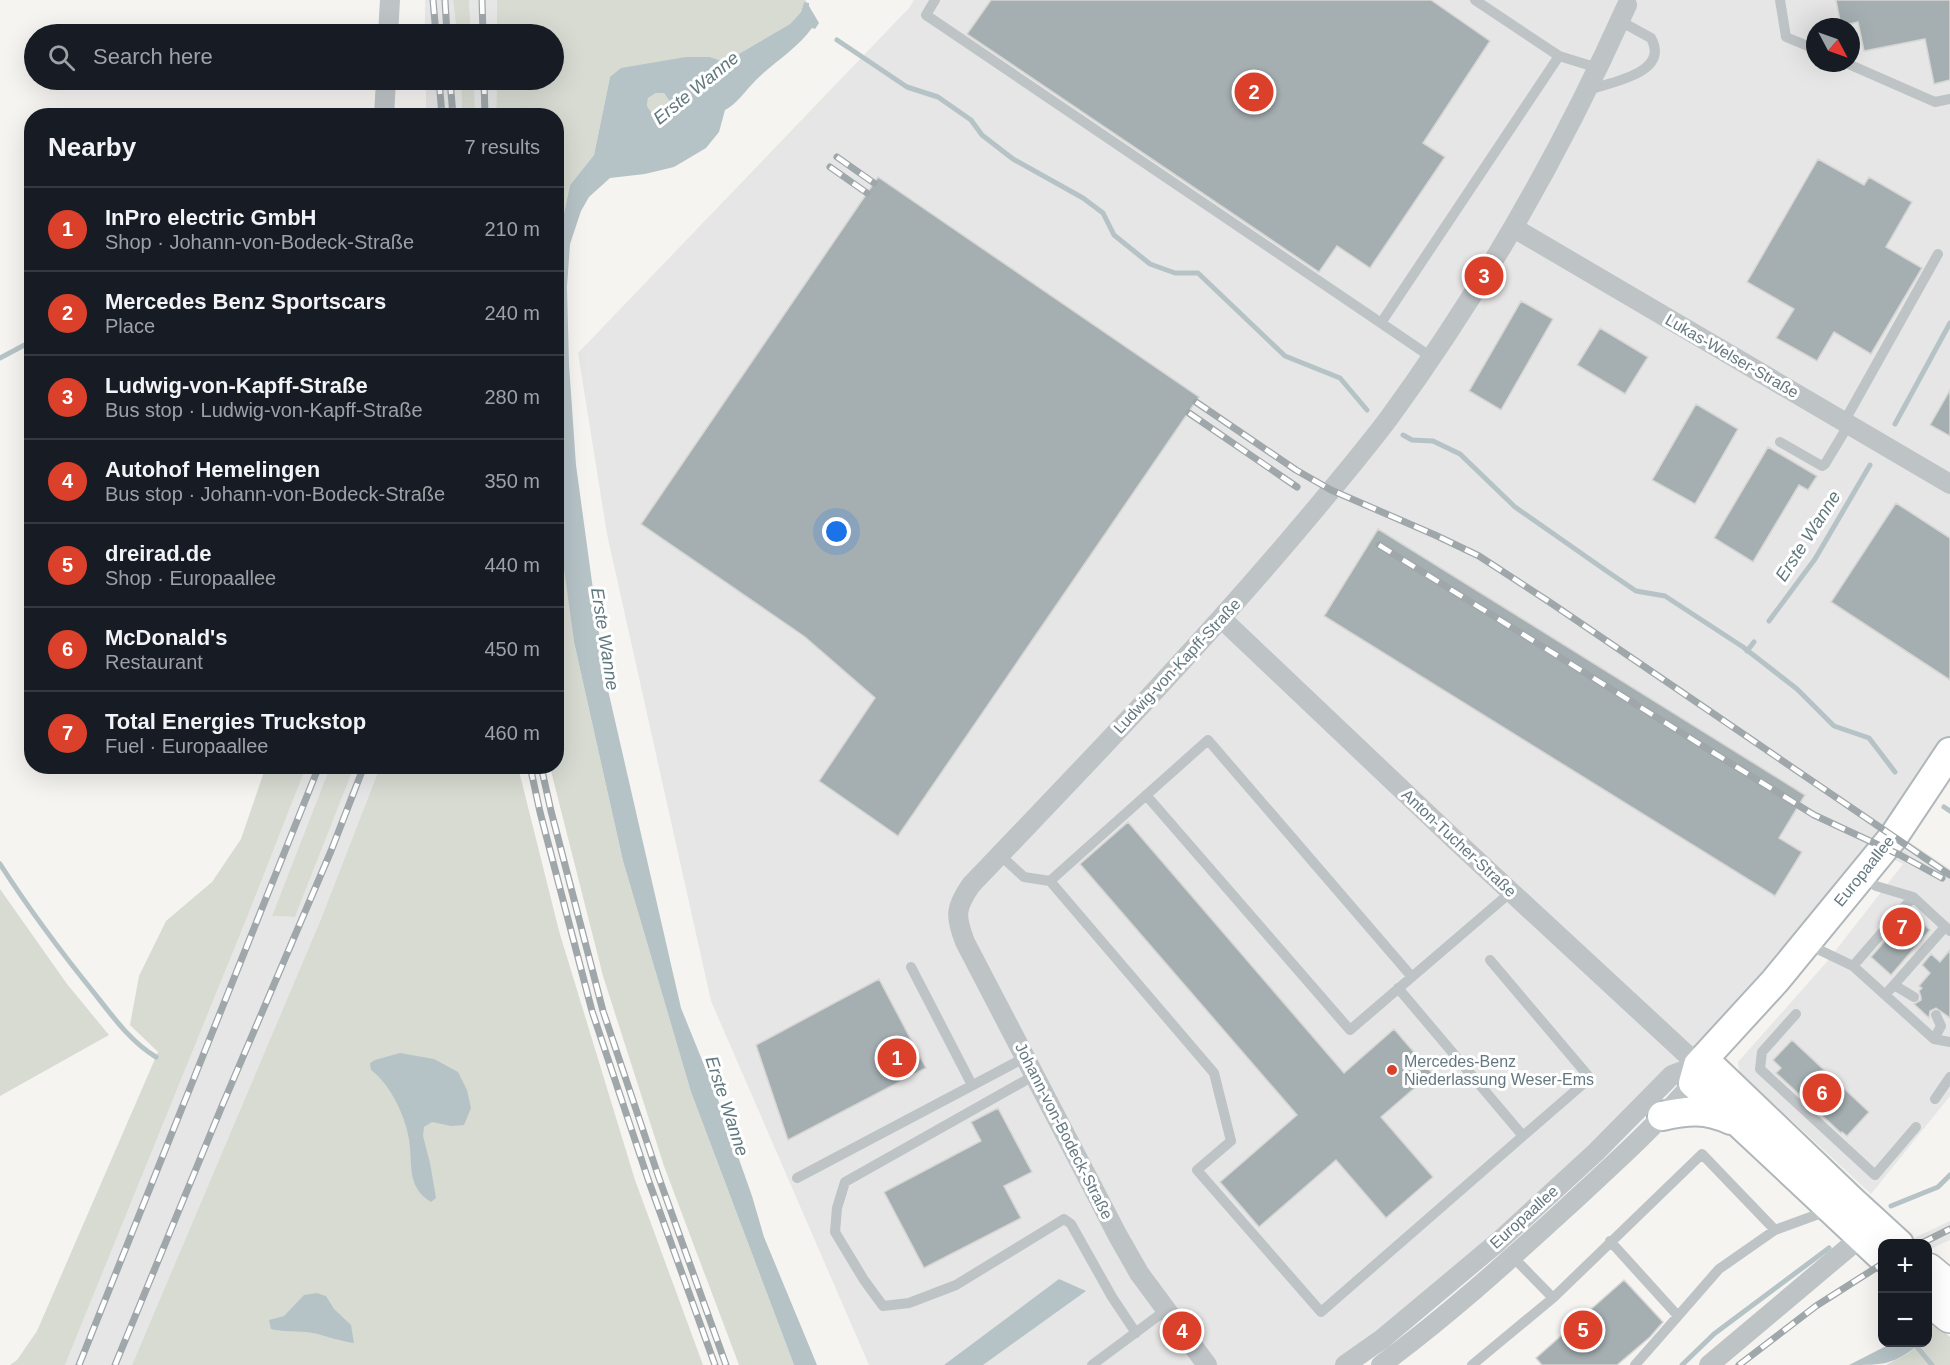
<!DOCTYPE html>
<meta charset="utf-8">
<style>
:root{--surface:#171b24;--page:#242831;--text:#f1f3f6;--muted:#9ea1a6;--line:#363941;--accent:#db402b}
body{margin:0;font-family:Arial,sans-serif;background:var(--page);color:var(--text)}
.controls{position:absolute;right:18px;bottom:18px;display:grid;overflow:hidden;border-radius:12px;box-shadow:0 6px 24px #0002}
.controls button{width:54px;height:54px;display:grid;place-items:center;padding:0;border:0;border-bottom:2px solid var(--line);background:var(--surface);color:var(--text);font:30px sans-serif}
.compass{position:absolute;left:1806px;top:18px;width:54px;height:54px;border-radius:50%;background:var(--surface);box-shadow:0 6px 24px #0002;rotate:131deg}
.you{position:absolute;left:837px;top:532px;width:21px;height:21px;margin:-15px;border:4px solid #fff;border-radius:50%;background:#1a73e8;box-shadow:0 0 0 9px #1a73e833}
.badge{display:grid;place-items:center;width:39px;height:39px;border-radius:50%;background:var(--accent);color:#fff;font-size:20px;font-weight:700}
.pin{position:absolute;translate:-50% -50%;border:3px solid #fff;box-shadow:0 2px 6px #0006}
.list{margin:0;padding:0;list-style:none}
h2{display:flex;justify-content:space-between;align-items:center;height:78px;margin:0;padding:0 24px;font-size:26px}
h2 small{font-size:20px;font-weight:400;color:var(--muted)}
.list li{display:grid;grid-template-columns:39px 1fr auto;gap:18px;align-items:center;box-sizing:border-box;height:84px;padding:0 24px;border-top:2px solid var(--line)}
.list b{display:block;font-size:22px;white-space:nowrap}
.list p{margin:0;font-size:20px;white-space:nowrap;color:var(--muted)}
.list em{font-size:20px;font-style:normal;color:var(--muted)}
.icon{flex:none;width:33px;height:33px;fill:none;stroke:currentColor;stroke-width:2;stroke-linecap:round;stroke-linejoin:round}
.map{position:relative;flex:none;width:1950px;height:1365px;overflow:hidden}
.search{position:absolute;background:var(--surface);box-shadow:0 6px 24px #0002;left:24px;top:24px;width:540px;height:66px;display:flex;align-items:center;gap:15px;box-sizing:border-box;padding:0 21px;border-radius:33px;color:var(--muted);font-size:22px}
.panel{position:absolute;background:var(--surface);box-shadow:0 6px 24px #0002;left:24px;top:108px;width:540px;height:666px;border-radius:24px}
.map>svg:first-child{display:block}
.built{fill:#e5e6e5;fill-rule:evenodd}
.green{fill:#d7dbd2}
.water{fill:#b6c3c6;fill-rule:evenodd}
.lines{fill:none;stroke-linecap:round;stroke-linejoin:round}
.stream{stroke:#b6c3c6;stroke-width:5}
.building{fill:#a5afb2;stroke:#d6d6d4;stroke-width:1.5}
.secondary-casing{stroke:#b0b7ba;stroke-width:32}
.highway-casing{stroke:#b1b6b8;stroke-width:36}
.lane{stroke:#bec3c5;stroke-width:10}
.street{stroke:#bec3c5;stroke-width:20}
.secondary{stroke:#fff;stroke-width:28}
.highway{stroke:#fff;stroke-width:33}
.rail-casing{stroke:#9fa7aa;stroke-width:7}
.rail{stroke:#fff;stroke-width:4.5;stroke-dasharray:14;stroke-linecap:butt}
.poi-dot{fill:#db402b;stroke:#fff;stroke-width:2}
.labels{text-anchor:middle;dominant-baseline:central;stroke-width:6;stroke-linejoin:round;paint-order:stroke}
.street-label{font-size:16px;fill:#657881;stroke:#fff}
.poi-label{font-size:16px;fill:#657881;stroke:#fff;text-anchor:start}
.water-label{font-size:18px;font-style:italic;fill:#60797e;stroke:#fff}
</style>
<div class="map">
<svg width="1950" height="1365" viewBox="0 0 1950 1365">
<rect width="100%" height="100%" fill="#f5f4f1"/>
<!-- built -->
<path class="built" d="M425,0h28l4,34h-32z
M469,0h28v34h-26z
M914,0h1036v744l-243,300 -356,321h-482l-158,-364 -104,-467 -29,-181 331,-345zM1815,27h36v36h-36z
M426,80h35l1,35h-36z
M474,80h23l-1,35h-21z
M306,767h24l-58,149 23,1 59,-150h26l-59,152 -189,446h-67l183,-450z
M1902,837l48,32v227l-79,98 -97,-90 -8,1 -26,-26 -2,-17 87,-98 78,-100 -16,-8z
M1950,1221v19l-22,10v-6l-14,-1 -4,-3z"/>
<!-- green -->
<path class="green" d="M453,0h16l2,34h-14z
M497,0h308l2,2h-3l-3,10 -11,12 -65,38 -15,-5 -100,20 -16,78 -24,30 -13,61 -1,-130h-60l1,-36h57v-46h-57z
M461,80h13l1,35h-13z
M656,93h8l8,12 -17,13 -8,-12 1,-8z
M557,510l17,132 49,219 68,231 103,273h-55l-75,-199 -61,-190 -53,-209 6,-1z
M266,766l40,1 -58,148 -183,450h-55l7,-5 20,-29 121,-279 -28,-27 9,-49 27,-55 46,-39 29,-43z
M330,767h24l-59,150 -23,-1z
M380,767h138l41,164 76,249 68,185h-571l189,-446z
M0,889l67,95 42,51 -109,61z
M1928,1316l22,21v28h-64l21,-11 14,-11 7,-1z"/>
<!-- water -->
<path class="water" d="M804,2l5,1v3l10,17 -4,6 -3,-1c-15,21 -38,34 -56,52 -11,11 -18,23 -31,30l-6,22 -13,16 -32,19 -29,7 -35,4 -21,19 -8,14 -11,33 -3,43 2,78 7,100 29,212 76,331 36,89 35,99 12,41 53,128h-23l-103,-273 -68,-231 -49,-219 -18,-132 1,-264 13,-61 24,-30 16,-78 11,-9 65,-11h24l15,5 65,-38 11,-12zM656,93h8l8,12 -17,13 -8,-12 1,-8z
M400,1053l34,6 24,13 9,18 4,18 -7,17 -13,1 -19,-4 -8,5 -1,9 7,27 6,35 -5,4c-25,-15 -18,-38 -22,-63 -4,-24 -19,-55 -38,-69l-1,-7 5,-3z
M1059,1279l27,12 -103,74h-39z
M317,1293l9,3 8,13 17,16 3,18c-17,-2 -34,-10 -48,-11 -12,-1 -23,0 -35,-3l-2,-9 15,-4 20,-21z
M1892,1343h29c-28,22 -36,22 -72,22z"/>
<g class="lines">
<!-- stream -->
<path class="stream" d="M837,40l70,47 31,10 33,23 11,15 31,24 70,39 20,15 11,22 36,29 25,9h23l87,83 55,22 27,32
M0,358l32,-17
M1895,424l55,-101
M1403,435l9,5 21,1 27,13 55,53 93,65 28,19 29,5 78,51 54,42 37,37 35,12 26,34
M1769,621l46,-62 55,-94
M1747,651l7,-9
M1944,807l6,4
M0,864c29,45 61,88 95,130 18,23 36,48 61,63
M1891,1206l47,-19 12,-12
M1913,1342l19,23
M1682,1365l32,-31 115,-86"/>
</g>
<!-- building -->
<path class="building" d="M991,0h440l59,41 -67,102 22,14 -75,111 -33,-22 -18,26 -352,-238z
M1836,0h114v80l-16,4 -9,-45 -61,12 -6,-29 -17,4z
M1818,159l46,26 5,-8 43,25 -26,45 36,21 -51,86 -37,-22 -17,29 -41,-23 18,-29 -47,-27z
M878,177l321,220 -301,439 -79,-55 56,-83 -70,-61 -164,-113z
M1521,301l32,18 -52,91 -32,-19z
M1600,328l48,29 -23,37 -48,-29z
M1950,390v46l-20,-11z
M1696,404l42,25 -43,75 -43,-24z
M1768,447l49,29 -9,14 -9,-5 -46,77 -39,-24z
M1896,503l54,35v142l-119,-78z
M1378,529l427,266 -26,43 23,14 -27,44 -451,-280z
M1128,822l216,251 50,-44 38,44 -51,44 52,60 -47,41 -50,-58 -77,67 -39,-45 77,-67 -217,-251z
M1910,912l20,18 -39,45 -20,-18z
M1950,950v68l-14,-10 -6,3 -1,7 -15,-14 7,-4v-3l-2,-6 3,-3 -3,-2 11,-13 -8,-8 9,-11 9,8z
M879,979l47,89 -138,72 -32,-95z
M1792,1040l77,72 -22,24 -5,-4 -1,1 -65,-60 5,-5 -8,-8z
M998,1108l34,64 -28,14 17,32 -97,50 -40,-76 97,-51 -10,-19z
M1624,1280l39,42 -13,15 -33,28h-75l-6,-7z"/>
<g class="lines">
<defs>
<path id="secondary" d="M1698,1065l14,2 140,134 47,43
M1662,1116c28,-6 43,-7 69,4
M1882,1257l-143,-134 -46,-40 5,-18 77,-84 119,-145 56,-84"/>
<path id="highway" d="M1928,1270l22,18
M1928,1298l22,18"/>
</defs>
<!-- secondary casing -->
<use href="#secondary" class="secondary-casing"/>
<!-- highway casing -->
<use href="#highway" class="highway-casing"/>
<!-- lane -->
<path class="lane" d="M935,0l-9,15 455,308
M1475,0l84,56
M1780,0l6,37 29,12
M1846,63l89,39 15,-3
M1588,90c24,-8 82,-17 63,-52l-31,-17
M1431,357l-50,-34 178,-267 39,12
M1844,422l94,-168
M1780,442l42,24 3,-2 24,-40
M1146,795l204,235 161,-138
M1000,855l24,22 26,4 158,-141 204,237
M1863,877l13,9 37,11
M1050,881l164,192 17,68 -34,29 124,142 202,-176 -125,-148
M1807,944l46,22 81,73 16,3
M1490,960l100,118 -67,58
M1853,966l60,-69 37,34
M911,967l61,118
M1894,985l20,12
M1885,995l60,-68
M1796,1014l-34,38 -2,17 115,106 41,-48
M1934,1039l7,-13 -5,-11
M1035,1075l-190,107 -8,26 -2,24 29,48 19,26 26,-3 47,-18 108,-66 7,5 41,73 24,36
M1935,1099l15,-22
M797,1178l229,-121
M1610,1241l68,75 41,-47 56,-39 41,-15 10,-10
M1513,1257l40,41
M1092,1365l74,-55
M1472,1365l81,-67 149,-144 73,76
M1635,1365l43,-49"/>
<!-- street -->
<path class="street" d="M388,34l2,-34
M384,116l2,-36
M1514,228l436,256
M1222,619l234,222 242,224 -26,10 -76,77 -98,90 -116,97 -37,26
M1207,1365l-68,-92 -21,-37 -153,-294c-10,-26 -10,-34 6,-57 109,-114 218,-227 320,-347 33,-39 67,-79 98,-120 94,-129 173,-268 238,-413
M1381,1365c65,-48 125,-102 185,-157 43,-40 88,-80 127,-125
M1709,1365l152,-128"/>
<!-- secondary -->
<use href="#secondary" class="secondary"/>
<!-- highway -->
<use href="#highway" class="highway"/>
<defs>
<path id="rail" d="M433,0l3,34
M445,0l2,34
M482,0l1,34
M439,80l3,36
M450,80l3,36
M484,80l1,36
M837,157l37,26
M830,167l37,26
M1196,402l100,68 35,20 104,45 44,21 72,47 399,272
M1189,413l108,74
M1379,545l435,270 86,40 42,23
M530,766l10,46 52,199 56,168 67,186
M541,766l10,45 52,200 56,167 67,187
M1920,1244l30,-15
M79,1365l240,-599
M115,1365l107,-259 109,-255 33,-85
M1739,1365l77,-59 66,-42"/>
</defs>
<!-- rail casing -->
<use href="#rail" class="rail-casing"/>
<!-- rail -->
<use href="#rail" class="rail"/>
</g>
<!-- markers -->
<circle class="poi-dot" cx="1392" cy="1070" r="6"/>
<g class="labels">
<!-- street labels -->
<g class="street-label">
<text transform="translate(1732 356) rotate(30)">Lukas-Welser-Straße</text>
<text transform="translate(1177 666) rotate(-47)">Ludwig-von-Kapff-Straße</text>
<text transform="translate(1459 843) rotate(43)">Anton-Tucher-Straße</text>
<text transform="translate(1864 871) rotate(-51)">Europaallee</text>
<text transform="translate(1064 1131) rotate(63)">Johann-von-Bodeck-Straße</text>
<text transform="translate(1524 1217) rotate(-42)">Europaallee</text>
</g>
<!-- poi labels -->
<g class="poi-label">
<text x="1404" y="1061">Mercedes-Benz<tspan x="1404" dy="18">Niederlassung Weser-Ems</tspan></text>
</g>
<!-- water labels -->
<g class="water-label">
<text transform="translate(696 88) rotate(-39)">Erste Wanne</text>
<text transform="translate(1808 536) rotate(-57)">Erste Wanne</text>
<text transform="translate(605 639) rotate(81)">Erste Wanne</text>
<text transform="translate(727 1106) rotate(72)">Erste Wanne</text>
</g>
</g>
</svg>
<div class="controls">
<button>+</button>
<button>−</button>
</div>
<svg class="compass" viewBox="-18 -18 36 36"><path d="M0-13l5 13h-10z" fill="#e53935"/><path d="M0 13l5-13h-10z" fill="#9ea1a6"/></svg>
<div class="you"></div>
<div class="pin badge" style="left:897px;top:1058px">1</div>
<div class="pin badge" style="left:1254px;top:92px">2</div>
<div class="pin badge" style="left:1484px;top:276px">3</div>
<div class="pin badge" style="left:1182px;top:1331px">4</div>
<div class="pin badge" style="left:1583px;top:1330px">5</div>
<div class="pin badge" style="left:1822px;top:1093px">6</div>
<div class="pin badge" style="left:1902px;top:927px">7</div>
<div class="search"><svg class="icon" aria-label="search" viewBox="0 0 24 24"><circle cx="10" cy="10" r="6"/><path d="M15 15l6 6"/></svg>Search here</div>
<section class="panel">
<h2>Nearby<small>7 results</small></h2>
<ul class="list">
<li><span class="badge">1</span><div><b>InPro electric GmbH</b><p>Shop · Johann-von-Bodeck-Straße</p></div><em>210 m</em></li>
<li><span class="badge">2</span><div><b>Mercedes Benz Sportscars</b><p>Place</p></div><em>240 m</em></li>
<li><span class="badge">3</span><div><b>Ludwig-von-Kapff-Straße</b><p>Bus stop · Ludwig-von-Kapff-Straße</p></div><em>280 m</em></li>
<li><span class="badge">4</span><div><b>Autohof Hemelingen</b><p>Bus stop · Johann-von-Bodeck-Straße</p></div><em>350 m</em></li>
<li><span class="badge">5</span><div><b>dreirad.de</b><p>Shop · Europaallee</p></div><em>440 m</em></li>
<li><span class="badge">6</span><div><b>McDonald's</b><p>Restaurant</p></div><em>450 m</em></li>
<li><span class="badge">7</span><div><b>Total Energies Truckstop</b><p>Fuel · Europaallee</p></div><em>460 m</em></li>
</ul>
</section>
</div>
